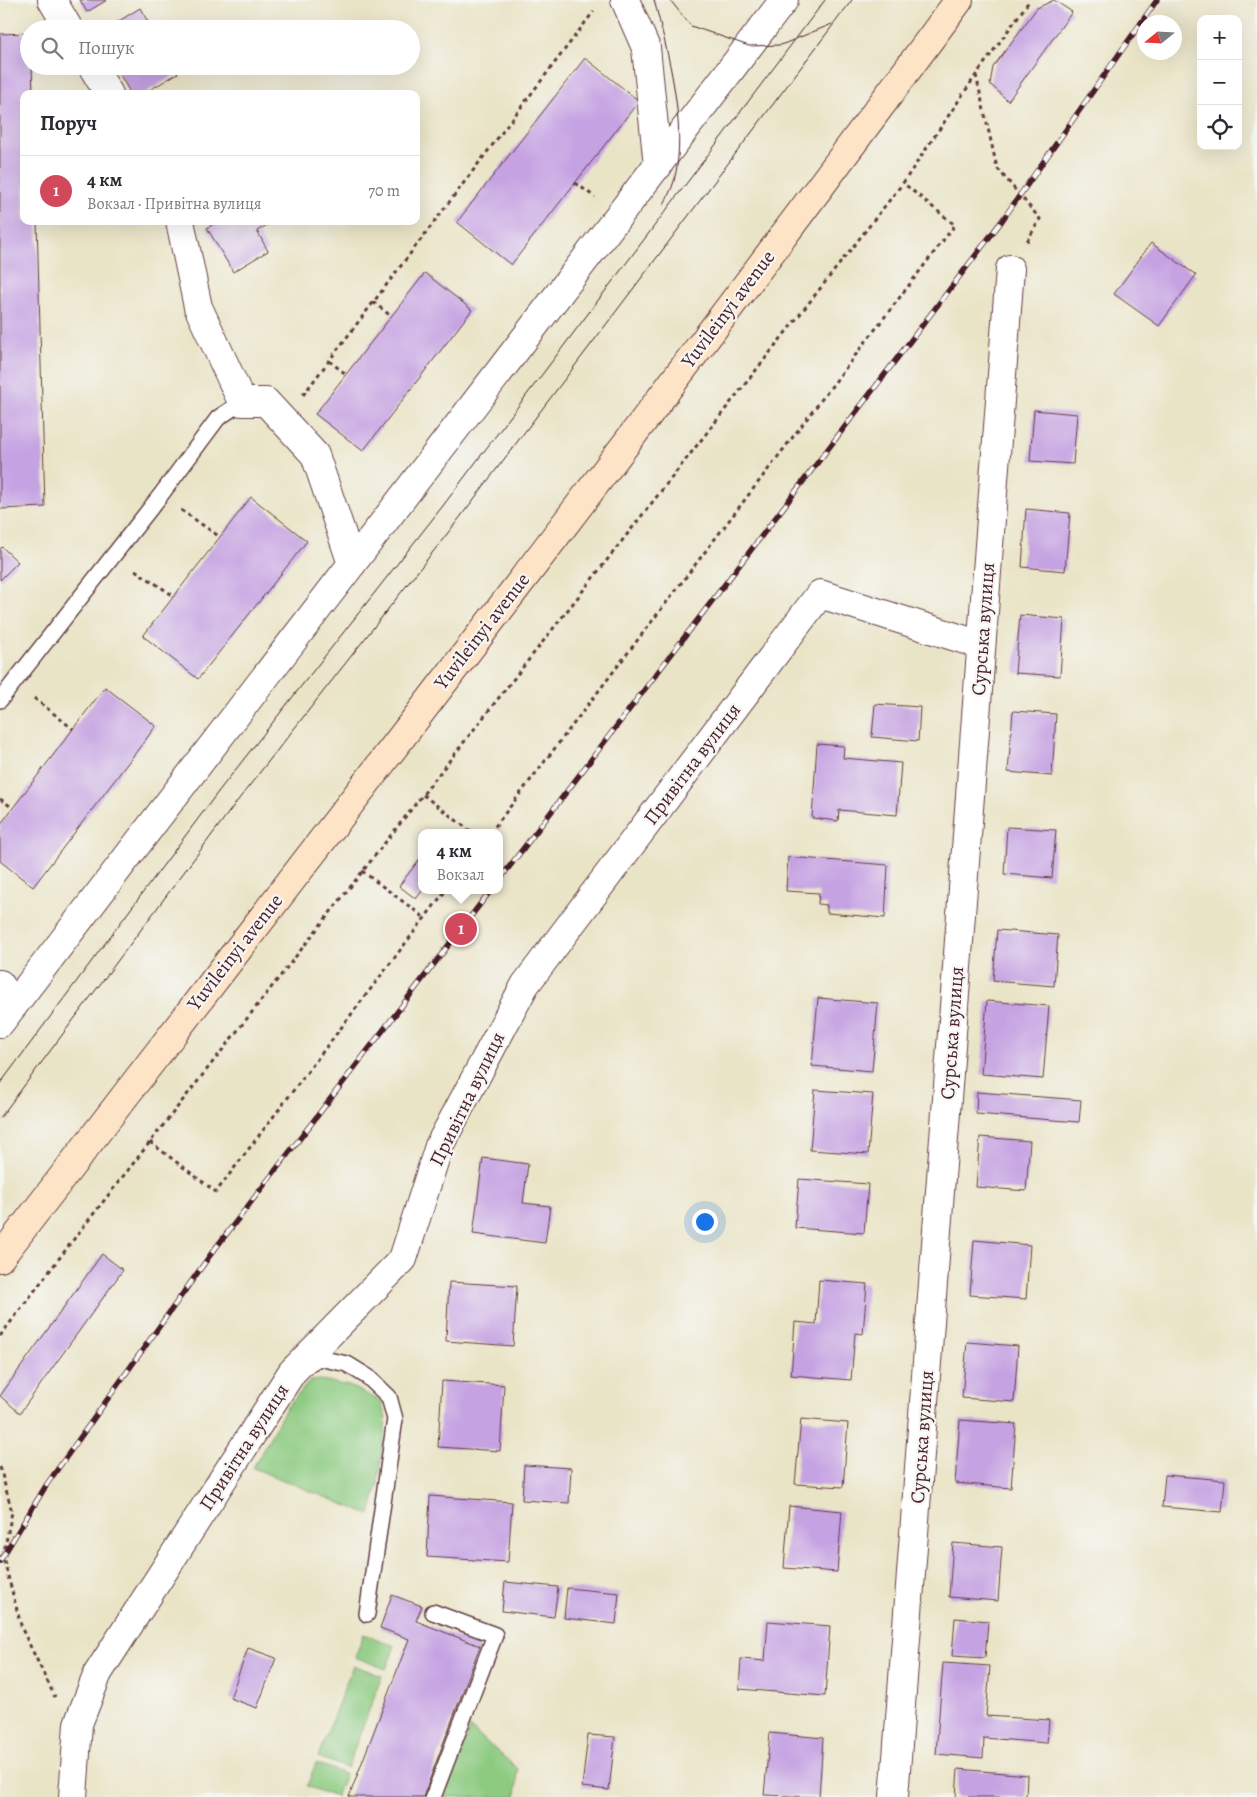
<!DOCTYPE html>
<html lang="uk">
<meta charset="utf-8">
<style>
:root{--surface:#fff;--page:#f2f2f3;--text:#2b2b33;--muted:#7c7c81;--line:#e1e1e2;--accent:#d1495b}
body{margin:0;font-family:Alegreya,serif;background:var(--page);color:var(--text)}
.controls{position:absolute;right:15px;top:15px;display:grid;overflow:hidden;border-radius:10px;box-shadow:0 5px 20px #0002}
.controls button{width:45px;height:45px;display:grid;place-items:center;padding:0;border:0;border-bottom:1px solid var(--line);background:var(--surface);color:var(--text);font:25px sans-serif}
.compass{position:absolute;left:1137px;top:15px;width:45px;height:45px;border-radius:50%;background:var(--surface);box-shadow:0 5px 20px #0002;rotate:252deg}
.you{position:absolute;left:704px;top:1221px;width:18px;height:18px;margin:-12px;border:4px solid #fff;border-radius:50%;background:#1a73e8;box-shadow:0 0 0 8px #1a73e833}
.badge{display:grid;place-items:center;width:32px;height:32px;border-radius:50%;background:var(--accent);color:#fff;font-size:16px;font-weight:700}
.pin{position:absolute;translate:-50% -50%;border:2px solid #fff;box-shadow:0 1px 5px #0006}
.popup{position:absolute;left:418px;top:829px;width:85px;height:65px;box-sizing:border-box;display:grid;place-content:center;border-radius:10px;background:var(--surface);filter:drop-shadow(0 1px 4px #0005);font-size:16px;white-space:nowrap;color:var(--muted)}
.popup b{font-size:19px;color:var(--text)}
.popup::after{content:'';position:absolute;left:50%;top:100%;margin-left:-10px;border:10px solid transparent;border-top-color:var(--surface)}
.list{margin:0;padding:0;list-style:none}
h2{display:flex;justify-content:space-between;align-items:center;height:65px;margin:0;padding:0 20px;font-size:21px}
h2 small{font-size:16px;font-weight:400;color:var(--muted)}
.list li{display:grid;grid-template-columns:32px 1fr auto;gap:15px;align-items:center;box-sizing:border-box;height:70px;padding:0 20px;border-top:1px solid var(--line)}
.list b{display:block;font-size:19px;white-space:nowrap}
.list p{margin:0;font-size:16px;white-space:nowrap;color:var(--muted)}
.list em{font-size:16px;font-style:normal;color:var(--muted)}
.icon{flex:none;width:28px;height:28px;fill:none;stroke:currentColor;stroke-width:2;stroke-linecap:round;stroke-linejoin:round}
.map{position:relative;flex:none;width:1257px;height:1797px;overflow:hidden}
.search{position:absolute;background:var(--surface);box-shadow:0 5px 20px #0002;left:20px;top:20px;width:400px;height:55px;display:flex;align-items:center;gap:12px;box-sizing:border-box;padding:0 18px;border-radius:28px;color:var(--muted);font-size:19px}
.panel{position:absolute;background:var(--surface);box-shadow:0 5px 20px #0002;left:20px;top:90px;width:400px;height:135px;border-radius:10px}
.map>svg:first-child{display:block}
.green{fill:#8dcb81;stroke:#6c7556}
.building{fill:#c5a2e2}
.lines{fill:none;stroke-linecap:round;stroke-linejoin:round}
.service-casing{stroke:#623d42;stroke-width:18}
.minor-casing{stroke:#623d42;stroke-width:30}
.secondary-casing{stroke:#623d42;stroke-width:30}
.path{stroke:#623d42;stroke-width:3;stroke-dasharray:4 4;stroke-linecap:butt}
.service{stroke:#fff;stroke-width:15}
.minor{stroke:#fff;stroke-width:28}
.secondary{stroke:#fee4c6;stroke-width:28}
.tram{stroke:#4a1f2b;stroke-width:1}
.rail-casing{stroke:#4a1f2b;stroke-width:5.5}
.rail{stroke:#f6f6f2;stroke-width:4;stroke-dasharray:11;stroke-linecap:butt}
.labels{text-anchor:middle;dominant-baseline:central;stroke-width:4.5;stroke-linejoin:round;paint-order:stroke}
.street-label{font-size:20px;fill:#4a1f2b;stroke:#f6f6f2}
</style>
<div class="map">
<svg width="1257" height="1797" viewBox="0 0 1257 1797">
<rect width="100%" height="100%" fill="#f6f6f2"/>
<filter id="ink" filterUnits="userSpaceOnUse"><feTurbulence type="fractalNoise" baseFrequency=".02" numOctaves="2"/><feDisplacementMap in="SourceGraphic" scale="10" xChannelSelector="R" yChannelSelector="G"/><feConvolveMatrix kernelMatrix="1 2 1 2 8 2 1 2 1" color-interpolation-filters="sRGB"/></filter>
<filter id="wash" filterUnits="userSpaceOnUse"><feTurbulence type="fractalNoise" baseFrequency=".0096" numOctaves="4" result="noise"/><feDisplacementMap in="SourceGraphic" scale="20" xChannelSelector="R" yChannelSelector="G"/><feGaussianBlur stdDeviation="1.12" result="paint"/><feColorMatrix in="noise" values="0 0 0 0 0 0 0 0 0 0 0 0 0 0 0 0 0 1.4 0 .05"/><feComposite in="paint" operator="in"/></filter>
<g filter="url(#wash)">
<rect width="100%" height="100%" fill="#eae4c7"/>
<!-- green -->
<path class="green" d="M321,1380l28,6 32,15 5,18 -8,64 -8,32 -117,-47 33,-60 24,-27z
M364,1634l31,12 -9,23 -31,-12z
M353,1665l29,11 -35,92 -29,-11z
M470,1728l48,41 -2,28h-72z
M316,1763l29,11 -9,23 -29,-11z"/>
<g id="blocks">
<!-- building -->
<path class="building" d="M80,0h27l-20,12z
M1054,0l18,12 -64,89 -18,-17 3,-17 44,-59z
M140,8l12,21h-46z
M29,33v33h3l1,28h-9v127h13l8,286 -45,2v-475z
M585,58l54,43 -128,164 -54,-43z
M115,66h59l4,7 -35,21h-12z
M218,221h56l-17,10 11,20 -35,21 -26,-44z
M1151,243l45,32 -37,51 -45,-32z
M425,273l47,37 -109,141 -48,-37z
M1034,410l43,4 -4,50 -43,-3z
M251,497l56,44 -109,138 -55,-43z
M1026,509l44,4 -5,58 -43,-4z
M2,547l16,15 -18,18v-31z
M1020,615l44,4 -4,57 -45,-3z
M105,687l51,39 -123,161 -33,-26v-36z
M875,704l45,3 -2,34 -46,-4z
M1013,711l43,3 -4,62 -44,-4z
M817,744l27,2 -1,12 58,5 -4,52 -58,-5 -1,11 -26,-3z
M1007,827l49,3 -4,48 -48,-4z
M422,856v35l-6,8 -17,-13z
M788,857l100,8 -3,53 -58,-5v-8l-9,-1 1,-11 -33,-2z
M997,930l61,5 -4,51 -61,-5z
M818,998l60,5 -6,68 -60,-5z
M987,1001l62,5 -6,73 -62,-5z
M815,1090l58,4 -5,60 -58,-4z
M977,1092l104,8 -2,22 -103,-8z
M980,1137l50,4 -4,50 -50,-4z
M483,1158l45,6 -5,39 27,3 -5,37 -72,-9z
M799,1179l69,5 -4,49 -69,-5z
M974,1240l56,5 -4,54 -56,-4z
M102,1254l21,16 -103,143 -20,-17z
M819,1280l48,4 -4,50 -8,-1 -4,47 -60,-5 4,-53 21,2z
M449,1282l68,4 -4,60 -67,-5z
M967,1342l51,4 -4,56 -52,-4z
M442,1381l62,4 -4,66 -62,-4z
M801,1419l47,4 -5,64 -48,-3z
M960,1420l56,4 -5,64 -56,-5z
M524,1465l47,3 -2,35 -47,-3z
M1165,1475l60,5 -3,32 -60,-5z
M430,1496l82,6 -4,60 -81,-5z
M789,1506l53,5 -5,61 -53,-4z
M953,1543l49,4 -4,54 -49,-4z
M505,1582l53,5 -4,30 -52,-6z
M567,1588l52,5 -3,31 -52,-6z
M392,1595l30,11 -6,15 64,25 -57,151h-74l60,-158 -29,-11z
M955,1618l33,3 -3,37 -33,-2z
M768,1621l62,5 -5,70 -86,-7 2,-30 24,2z
M248,1648l28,10 -19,50 -27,-10z
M943,1663l47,3 -4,50 63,4 -2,23 -63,-5 -1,20 -47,-4z
M770,1733l53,5 -4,59 -55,-2z
M588,1735l27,2 -6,53 -27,-3z
M958,1769l69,6 -1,22h-70z"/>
</g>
</g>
<g filter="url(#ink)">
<use href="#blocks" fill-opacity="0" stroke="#623d42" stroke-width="1"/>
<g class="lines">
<defs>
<path id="service" d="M0,700l160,-204 58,-78 24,-16
M307,1365l12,-7 28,6 21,13 21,20 6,22 -28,195
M433,1612l62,23 -62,162"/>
<path id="minor" d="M52,0l17,29
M625,0l21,48 12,118
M92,66l17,28
M180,221l18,86 44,95h24l49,53 37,109
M0,984l13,22
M0,1023l784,-1023
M73,1797l5,-73 20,-51 194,-301 111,-113 36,-113 86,-161 295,-391 161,51
M894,1797l116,-1528"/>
<path id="secondary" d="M0,1258c322,-418 646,-834 959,-1258"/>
</defs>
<!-- service casing -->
<use href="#service" class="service-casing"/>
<!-- minor casing -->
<use href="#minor" class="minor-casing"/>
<!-- secondary casing -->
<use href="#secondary" class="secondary-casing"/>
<!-- path -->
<path class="path" d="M976,75l21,93 43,51 -14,24
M575,183l20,14
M373,302l18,14
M329,361l17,13
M303,395l291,-384
M181,510l39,27
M135,570l39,26
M34,698l39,31
M423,795l50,38
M0,799l13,9
M490,833l465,-608 -52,-42
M362,871l63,47
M150,1142l66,50 230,-302
M0,1336l77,-101 826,-1052 73,-108 54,-75
M0,1467l12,45 -9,45 19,72 33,68"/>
<!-- service -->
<use href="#service" class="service"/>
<!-- minor -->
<use href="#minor" class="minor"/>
<!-- secondary -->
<use href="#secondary" class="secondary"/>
<!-- tram -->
<path class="tram" d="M654,0c14,52 34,128 20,181 -2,8 -7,16 -10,24
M670,0l21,26 58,20 32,-1 51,-21
M0,1084l218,-292 224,-285 383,-507
M0,1118l235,-314 223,-284 394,-520"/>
<defs>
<path id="rail" d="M500,879l501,-657 156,-222
M0,1561l47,-77 164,-230 280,-364"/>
</defs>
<!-- rail casing -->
<use href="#rail" class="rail-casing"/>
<!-- rail -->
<use href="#rail" class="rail"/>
</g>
</g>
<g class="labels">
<!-- street labels -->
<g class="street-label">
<text transform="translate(728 309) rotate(-53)">Yuvileinyi avenue</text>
<text transform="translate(983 629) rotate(-86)">Сурська вулиця</text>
<text transform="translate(482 631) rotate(-52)">Yuvileinyi avenue</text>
<text transform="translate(692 764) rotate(-53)">Привітна вулиця</text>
<text transform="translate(235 952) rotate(-52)">Yuvileinyi avenue</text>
<text transform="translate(952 1033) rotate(-86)">Сурська вулиця</text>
<text transform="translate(467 1099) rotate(-64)">Привітна вулиця</text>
<text transform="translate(922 1437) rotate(-86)">Сурська вулиця</text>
<text transform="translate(244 1447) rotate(-57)">Привітна вулиця</text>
</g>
</g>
</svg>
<div class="controls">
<button>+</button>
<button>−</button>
<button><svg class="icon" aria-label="locate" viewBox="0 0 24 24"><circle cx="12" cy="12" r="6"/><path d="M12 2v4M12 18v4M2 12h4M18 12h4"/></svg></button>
</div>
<svg class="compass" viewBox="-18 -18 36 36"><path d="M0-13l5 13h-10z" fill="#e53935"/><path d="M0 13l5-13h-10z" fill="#7c7c81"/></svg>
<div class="you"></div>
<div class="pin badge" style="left:461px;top:929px">1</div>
<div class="popup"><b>4 км</b>Вокзал</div>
<div class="search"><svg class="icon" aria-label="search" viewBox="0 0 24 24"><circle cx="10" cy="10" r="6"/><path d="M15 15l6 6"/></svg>Пошук</div>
<section class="panel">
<h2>Поруч<small></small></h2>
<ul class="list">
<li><span class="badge">1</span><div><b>4 км</b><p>Вокзал · Привітна вулиця</p></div><em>70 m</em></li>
</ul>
</section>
</div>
